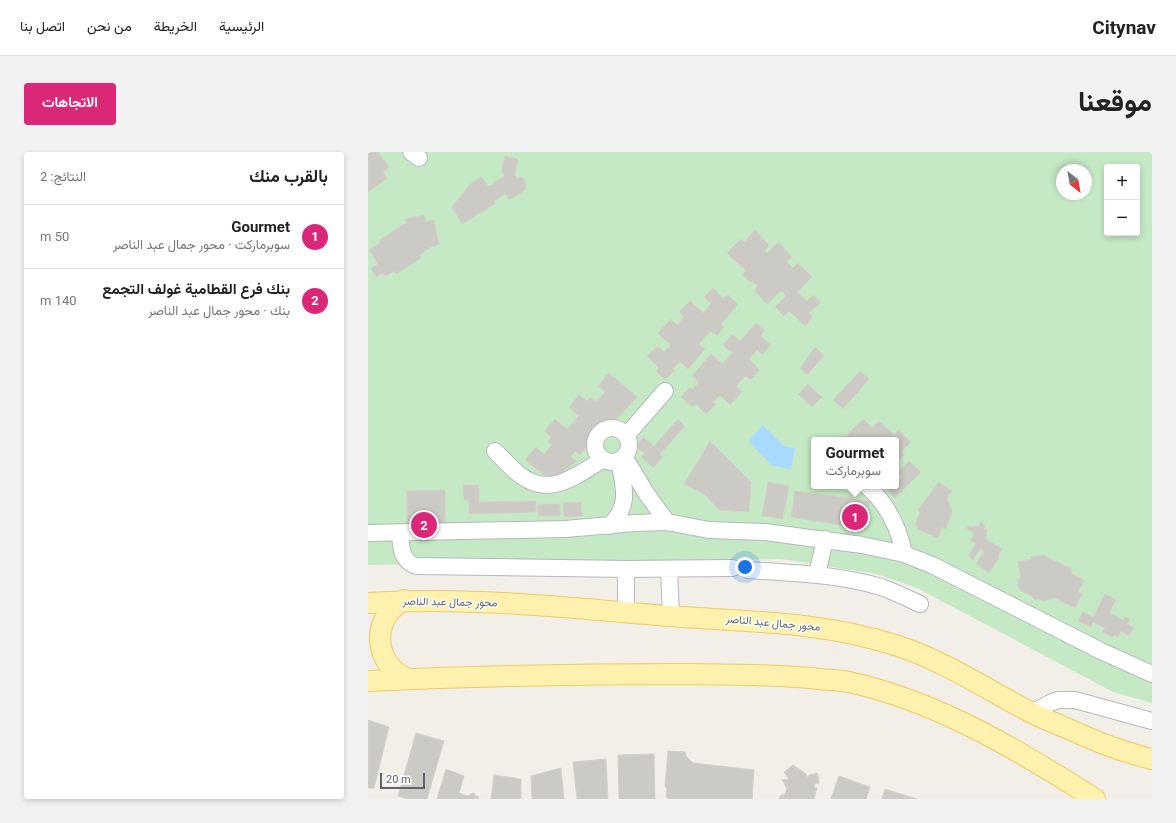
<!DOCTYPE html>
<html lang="ar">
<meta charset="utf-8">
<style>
:root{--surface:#fff;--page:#f2f2f2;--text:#222;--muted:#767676;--line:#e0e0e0;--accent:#db2777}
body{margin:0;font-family:Roboto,Vazirmatn,sans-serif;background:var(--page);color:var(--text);direction:rtl}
.controls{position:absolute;right:12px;top:12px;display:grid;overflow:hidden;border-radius:4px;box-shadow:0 2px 6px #0003}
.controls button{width:36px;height:36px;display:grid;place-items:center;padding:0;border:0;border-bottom:1px solid var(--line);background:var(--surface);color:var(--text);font:20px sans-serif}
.compass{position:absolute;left:688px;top:12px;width:36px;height:36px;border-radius:50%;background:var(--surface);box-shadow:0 2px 6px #0003;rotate:149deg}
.scale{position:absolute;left:12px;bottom:10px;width:45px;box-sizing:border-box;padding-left:4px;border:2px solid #5f6368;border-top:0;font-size:11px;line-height:14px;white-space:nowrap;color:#5f6368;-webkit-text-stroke:3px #fff;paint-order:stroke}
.you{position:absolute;left:377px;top:415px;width:14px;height:14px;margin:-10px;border:3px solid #fff;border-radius:50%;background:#1a73e8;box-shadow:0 0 0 6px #1a73e833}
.badge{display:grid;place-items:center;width:26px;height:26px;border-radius:50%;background:var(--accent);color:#fff;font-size:13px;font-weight:700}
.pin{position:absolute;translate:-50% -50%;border:2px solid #fff;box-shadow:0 1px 4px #0006}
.popup{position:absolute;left:443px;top:285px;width:88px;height:52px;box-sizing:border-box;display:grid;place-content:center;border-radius:4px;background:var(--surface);filter:drop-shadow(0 1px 3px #0005);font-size:13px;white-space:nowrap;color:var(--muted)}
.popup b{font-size:15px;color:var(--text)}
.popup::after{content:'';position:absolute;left:50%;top:100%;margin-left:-8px;border:8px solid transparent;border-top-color:var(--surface)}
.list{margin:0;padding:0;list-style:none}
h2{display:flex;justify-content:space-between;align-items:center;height:52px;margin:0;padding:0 16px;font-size:17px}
h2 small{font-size:13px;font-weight:400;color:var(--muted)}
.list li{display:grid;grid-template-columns:26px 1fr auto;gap:12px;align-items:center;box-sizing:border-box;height:64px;padding:0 16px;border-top:1px solid var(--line)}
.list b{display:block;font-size:15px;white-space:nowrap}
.list p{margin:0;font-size:13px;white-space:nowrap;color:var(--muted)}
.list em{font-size:13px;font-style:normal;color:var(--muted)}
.map{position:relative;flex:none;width:784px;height:647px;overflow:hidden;direction:ltr;border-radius:4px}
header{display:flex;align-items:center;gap:24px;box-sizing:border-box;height:56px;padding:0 20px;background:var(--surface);border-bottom:1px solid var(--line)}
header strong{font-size:19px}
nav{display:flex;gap:22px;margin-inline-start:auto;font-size:14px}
.intro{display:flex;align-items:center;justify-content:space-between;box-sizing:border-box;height:96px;padding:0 24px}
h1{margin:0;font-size:28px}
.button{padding:10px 18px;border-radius:4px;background:var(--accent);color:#fff;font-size:14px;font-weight:700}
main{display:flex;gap:24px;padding:0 24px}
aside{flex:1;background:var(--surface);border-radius:4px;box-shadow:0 2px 6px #0003}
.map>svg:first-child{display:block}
.green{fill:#c5e8c5;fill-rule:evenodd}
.water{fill:#aadaff}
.building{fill:#cccac5;stroke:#d6d1c6}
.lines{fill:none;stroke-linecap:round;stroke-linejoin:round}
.minor-casing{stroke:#b5b8bc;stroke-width:18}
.major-casing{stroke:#f2c960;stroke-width:22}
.minor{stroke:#fff;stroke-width:16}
.major{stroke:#fff2af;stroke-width:20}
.labels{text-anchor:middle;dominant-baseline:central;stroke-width:3;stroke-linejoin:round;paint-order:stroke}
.street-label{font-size:11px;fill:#5f6368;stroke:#fff}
</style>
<header>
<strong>Citynav</strong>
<nav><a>الرئيسية</a><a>الخريطة</a><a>من نحن</a><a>اتصل بنا</a></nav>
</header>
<div class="intro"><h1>موقعنا</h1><a class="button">الاتجاهات</a></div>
<main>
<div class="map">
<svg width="784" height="647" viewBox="0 0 784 647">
<rect width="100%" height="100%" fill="#f1efe8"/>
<!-- green -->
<path class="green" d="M0,0h784v551l-39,-11 -196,-104 -40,-14 -96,-15 -413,6zM739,15h30v66h-30zM694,18h24v24h-24zM446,288h82v46h-82z"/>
<!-- water -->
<path class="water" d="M395,273l20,20 4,2 8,1 -4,21 -18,-3 -25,-25z"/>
<!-- building -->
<path class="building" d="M0,0h10l11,15 -6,5 4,6 -19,14z
M137,4l13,3 -3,15 2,4 5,-1 4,8 -1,5 -16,10 -3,-6 -12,7 2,2 -34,21 -10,-17 18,-23 11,-7 6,8 3,1 7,-6 7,-3v-3l-3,-1z
M56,63l1,7 9,-2 5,25 -8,2 -12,8 2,3 -25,16 -2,-3 -9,5 -2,-3 -7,4 -5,-9 7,-4 -9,-14 12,-8 -2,-2 27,-17 -1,-4z
M387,78l14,15 -4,5 2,3 11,-11 14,15 -5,5 6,6 5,-5 14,14 -15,15 10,9 6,-6 8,7 -12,11 4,4 -8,9 -16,-15 -5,5 -9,-9 11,-11 -5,-5 -14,13 -12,-12 2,-7 -4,-3h-3l-8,-7 4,-4 -19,-18 14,-14 3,3z
M345,136l10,10 5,-3 10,9 -17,20 3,3 -7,9 -6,-5 -12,13 6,5 -17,20 -8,-7 -7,7 1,2 -9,9 -9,-9 3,-3 -12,-12 11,-10 6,6 7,-7 -13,-12 13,-14 6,6 7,-8 -5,-5 11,-11 13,12 8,-9 -7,-7z
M388,171l8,7 -3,6 10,9 -9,10 -5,-5 -8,9 11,11 -10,10 -4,-4 -10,10 6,6 -12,13 -10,-10 -7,7 3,2 -10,10 -10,-10 -4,3 -11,-10 9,-10 3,2 6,-7 -7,-6 19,-22 11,10 10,-11 -9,-8 9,-11 8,7z
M447,195l9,9 -17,19 -7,-7z
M492,219l9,8 -26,30 -10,-9z
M241,221l28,24 -26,28 -5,-5 -5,6 3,2 -24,27 -5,-4 -4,6 6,4 -25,20 -27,-21 11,-13 8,7 8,-9 -4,-3 3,-5 -6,-6 10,-12 12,10 12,-13 -10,-9 10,-12 8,6 4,-4 5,5 9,-10 -7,-6z
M440,232l14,13 -10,10 -14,-13z
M310,267l7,7 -25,28 3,3 -10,11 -12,-11 11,-12 2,1z
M495,267l9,9 7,-7 15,14 5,-5 12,12 -10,10 3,3 -8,9v-24h-54z
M276,285l8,8 -8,8 -8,-7z
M342,289l41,41 -2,30 -30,-2 -15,-16 -20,-10z
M541,309l12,11 -26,26 -7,-7 5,-5h3v-3l6,-6 -4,-4z
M400,330l21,4 -6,33 -21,-3z
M571,330l13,9 -5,7 5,13 -6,18 -4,-2 -4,11 -21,-9 1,-3 -3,-1 5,-13 -2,-2z
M95,333h16v17l57,-1v11l-67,2v-14h-5z
M77,338v34h-38v-33z
M427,339l75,10 -5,28 -74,-12z
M213,350l1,14 -18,1 -1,-14z
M170,352h22v12h-22z
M613,370l4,3 -1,4 3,1 -1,9 16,10 -4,8 1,1 -10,15 -13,-9 8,-12 -4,-3 -7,11 -5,-4 8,-12 -6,-4 4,-6 -7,-5 1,-3 6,1 1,-2 3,2z
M675,403l29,14 -1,4 13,7 -6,12 4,2 -7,14 -20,-10 -12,3 -5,-2 -3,1 -5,-5 -11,-5 -2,-10 4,-3 -3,-15 14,-3 -2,-2z
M737,442l11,6 -7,13 14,7 1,-3 6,2 -3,5 7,3 -5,9 -8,-5 -3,6 -4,-2 -2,2 -10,-5 3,-4 -12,-6 -2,5 -13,-6 5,-9 10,5z
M0,568l21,7 -15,61h-6z
M48,581l28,8 -17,58h-19l-10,-3z
M300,599l17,1 1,4 7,7 61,7 -2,29h-82l-4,-2 1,-8 -2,-3z
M286,602l1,45h-36l-1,-44z
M238,607l2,40h-31l-4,-37z
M425,613l12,8 3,5 1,-3 8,-2 2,10 -5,1v3l2,1 -2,11h-35l1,-3 5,-2 2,-5 -5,-10 5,2 2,-2 -5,-7z
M424,615l14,7 2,4 1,-3 9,-1 1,9h-5v4l3,1 -3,11h-34l1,-2 8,-4v-3l-5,-11 4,1 1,-2 -4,-5z
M193,616l3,31h-32l-1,-23z
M78,617l18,7 -5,17 9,3 5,-3 2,1v2l4,1 -1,2h-41z
M126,623l27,4v20h-30z
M471,624l31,11 -4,12h-35z
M517,637l32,10h-35z"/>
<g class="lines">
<defs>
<path id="minor" d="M43,0l8,6
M227 293a17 17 0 1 1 34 0a17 17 0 1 1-34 0Z
M258,284l39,-45
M127,299c8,8 16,17 25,24 29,23 56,1 82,-15
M257,306l21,35 21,29
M499,334c21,19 32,41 37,68
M241,374c22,-19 15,-40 10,-65
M0,381l197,-4 70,-6 32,-1 42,8 56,2 97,13 42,9 28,11 169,86 51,23
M32,381c1,14 1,28 16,33l210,3 107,-1
M258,417v42
M301,417l2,47
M380,418c44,3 90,4 133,17 14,5 26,11 39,17
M449,423l8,-36
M664,561l18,-10 8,-3h17l77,21"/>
<path id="major" d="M36,448c-4,3 -9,6 -13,10 -16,18 -14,45 4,61 4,4 9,6 13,8
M0,451c101,-7 201,5 301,13 78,6 151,5 226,29 48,15 91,44 135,67 11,6 23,10 34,15 28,13 57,25 88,32
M0,529c107,-5 215,-7 322,-7 44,1 86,0 129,5 10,1 21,1 30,3 88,19 171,69 246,117"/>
</defs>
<!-- minor casing -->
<use href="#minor" class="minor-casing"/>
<!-- major casing -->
<use href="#major" class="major-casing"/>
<!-- minor -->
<use href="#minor" class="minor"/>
<!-- major -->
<use href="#major" class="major"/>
</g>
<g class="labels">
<!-- street labels -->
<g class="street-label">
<text transform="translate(82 450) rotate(1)">محور جمال عبد الناصر</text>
<text transform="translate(405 471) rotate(5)">محور جمال عبد الناصر</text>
</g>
</g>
</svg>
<div class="controls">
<button>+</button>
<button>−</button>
</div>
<svg class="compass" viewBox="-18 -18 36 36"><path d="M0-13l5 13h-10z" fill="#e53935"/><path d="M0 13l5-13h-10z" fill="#767676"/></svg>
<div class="scale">20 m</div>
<div class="you"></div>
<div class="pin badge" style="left:487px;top:365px">1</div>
<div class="popup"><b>Gourmet</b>سوبرماركت</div>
<div class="pin badge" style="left:56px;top:373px">2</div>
</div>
<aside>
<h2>بالقرب منك<small>النتائج: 2</small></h2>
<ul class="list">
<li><span class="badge">1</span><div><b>Gourmet</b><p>سوبرماركت · محور جمال عبد الناصر</p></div><em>50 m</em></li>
<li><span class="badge">2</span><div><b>بنك فرع القطامية غولف التجمع</b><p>بنك · محور جمال عبد الناصر</p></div><em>140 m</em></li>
</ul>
</aside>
</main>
